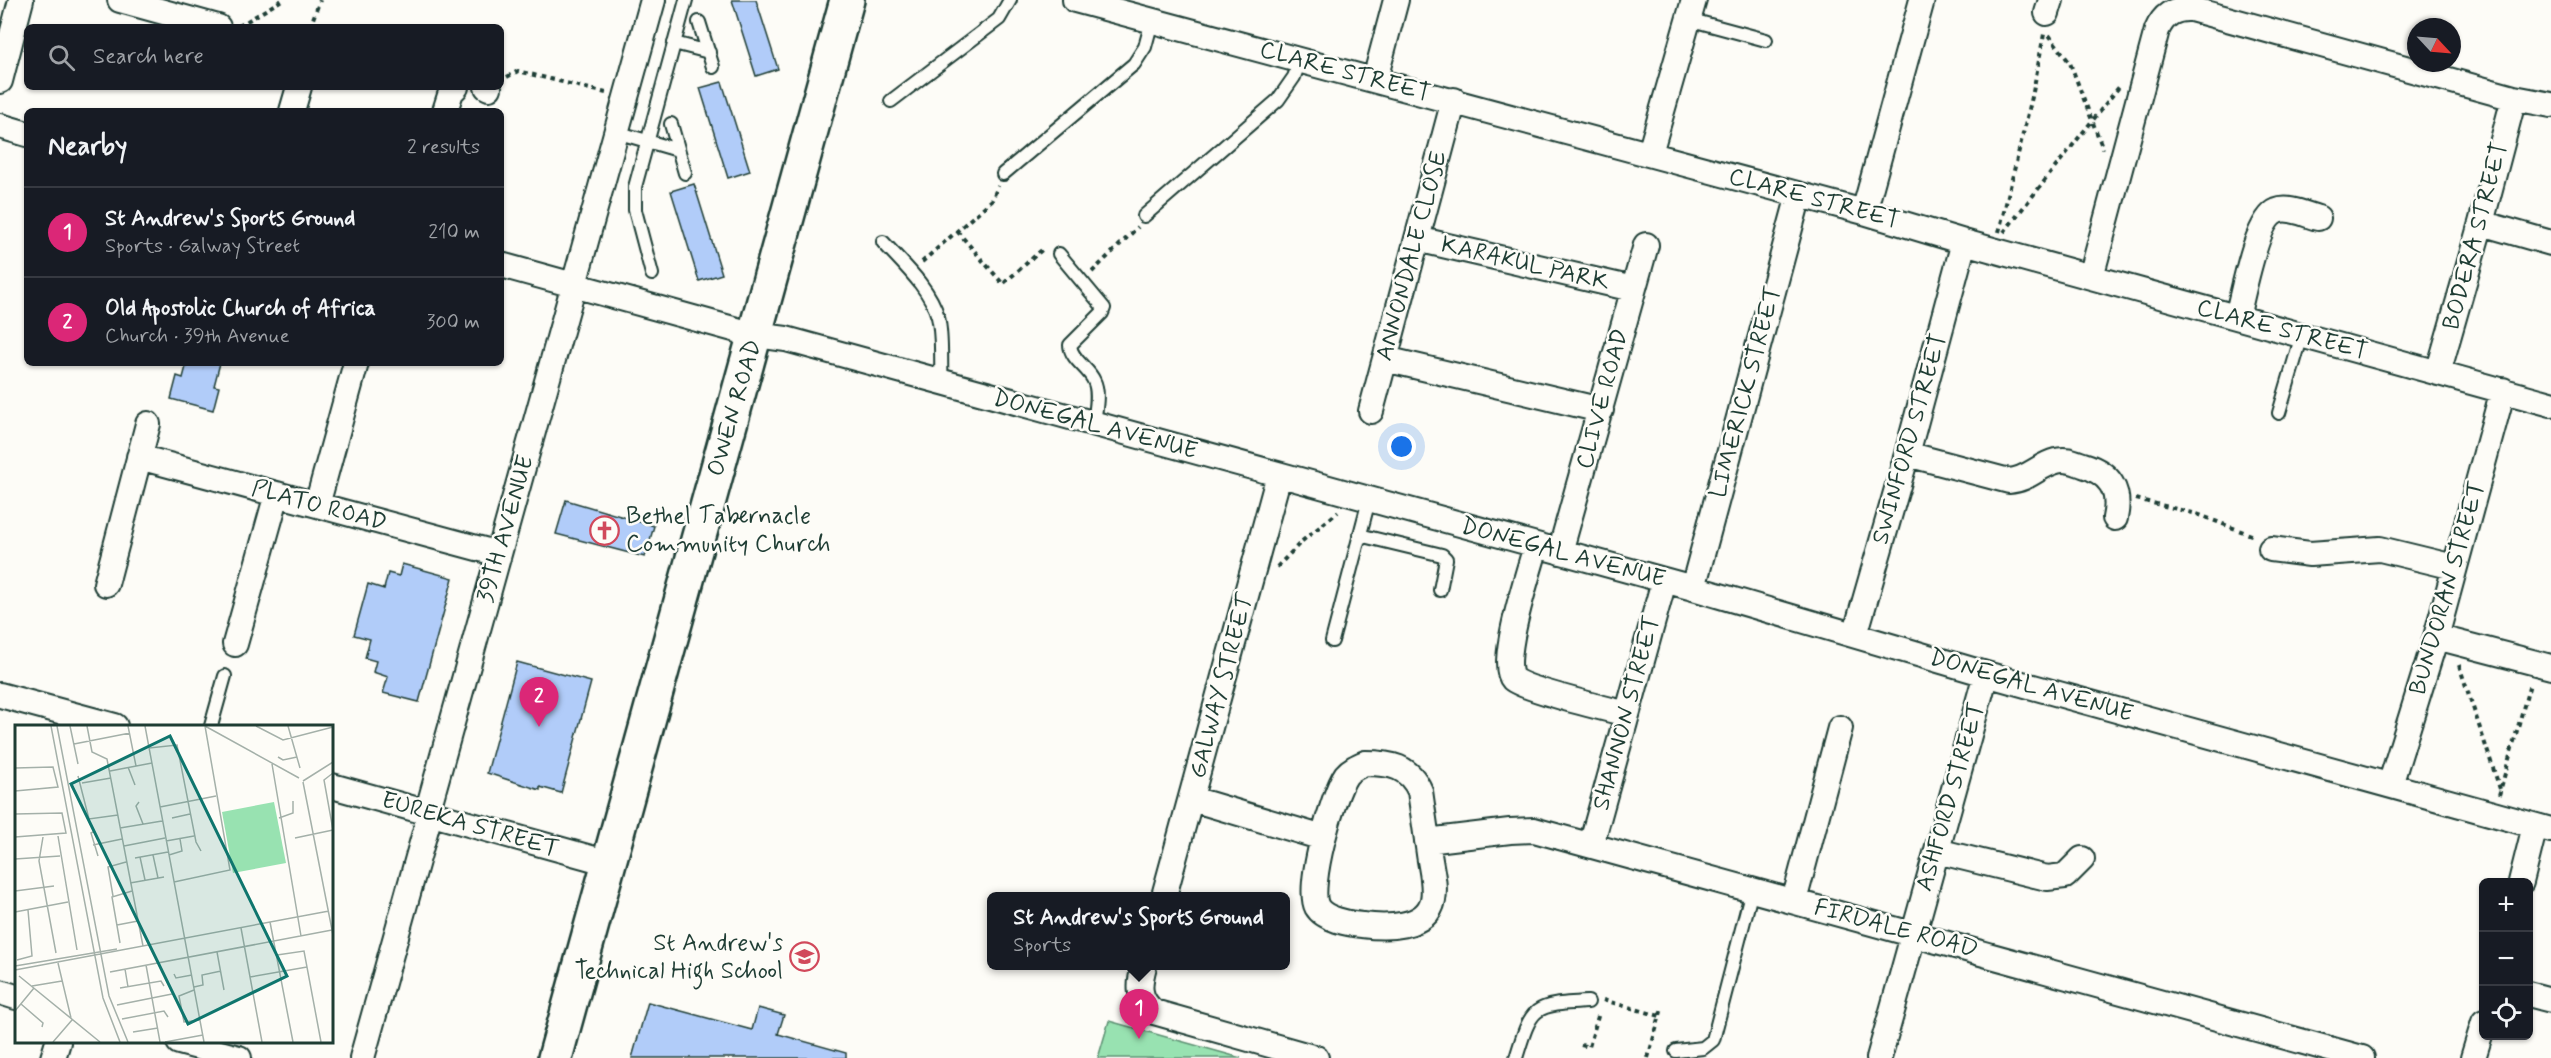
<!DOCTYPE html>
<meta charset="utf-8">
<style>
:root{--surface:#171b24;--page:#242831;--text:#f1f3f6;--muted:#9ea1a6;--line:#363941;--accent:#db2777}
body{margin:0;font-family:Mynerve,sans-serif;background:var(--page);color:var(--text)}
.controls{position:absolute;right:18px;bottom:18px;display:grid;overflow:hidden;border-radius:9px;box-shadow:0 2px 4px #0004}
.controls button{width:54px;height:54px;display:grid;place-items:center;padding:0;border:0;border-bottom:2px solid var(--line);background:var(--surface);color:var(--text);font:30px sans-serif}
.compass{position:absolute;left:2407px;top:18px;width:54px;height:54px;border-radius:50%;background:var(--surface);box-shadow:0 2px 4px #0004;rotate:116deg}
.you{position:absolute;left:1402px;top:447px;width:21px;height:21px;margin:-15px;border:4px solid #fff;border-radius:50%;background:#1a73e8;box-shadow:0 0 0 9px #1a73e833}
.badge{display:grid;place-items:center;width:39px;height:39px;border-radius:50%;background:var(--accent);color:#fff;font-size:20px;font-weight:700}
.pin{position:absolute;translate:-50% -50px;filter:drop-shadow(0 2px 3px #0008)}
.pin::after{content:'';position:absolute;top:32px;width:21px;height:18px;background:inherit;clip-path:polygon(0 0,100% 0,50% 100%)}
.popup{position:absolute;left:987px;top:892px;width:303px;height:78px;box-sizing:border-box;display:grid;place-content:center;border-radius:9px;background:var(--surface);filter:drop-shadow(0 2px 4px #0005);font-size:20px;white-space:nowrap;color:var(--muted)}
.popup b{font-size:22px;color:var(--text)}
.popup::after{content:'';position:absolute;left:50%;top:100%;margin-left:-12px;border:12px solid transparent;border-top-color:var(--surface)}
.list{margin:0;padding:0;list-style:none}
h2{display:flex;justify-content:space-between;align-items:center;height:78px;margin:0;padding:0 24px;font-size:26px}
h2 small{font-size:20px;font-weight:400;color:var(--muted)}
.list li{display:grid;grid-template-columns:39px 1fr auto;gap:18px;align-items:center;box-sizing:border-box;height:90px;padding:0 24px;border-top:2px solid var(--line)}
.list b{display:block;font-size:22px;white-space:nowrap}
.list p{margin:0;font-size:20px;white-space:nowrap;color:var(--muted)}
.list em{font-size:20px;font-style:normal;color:var(--muted)}
.icon{flex:none;width:33px;height:33px;fill:none;stroke:currentColor;stroke-width:2;stroke-linecap:round;stroke-linejoin:round}
.map{position:relative;flex:none;width:2551px;height:1058px;overflow:hidden}
.search{position:absolute;background:var(--surface);box-shadow:0 2px 4px #0004;left:24px;top:24px;width:480px;height:66px;display:flex;align-items:center;gap:15px;box-sizing:border-box;padding:0 21px;border-radius:9px;color:var(--muted);font-size:22px}
.panel{position:absolute;background:var(--surface);box-shadow:0 2px 4px #0004;left:24px;top:108px;width:480px;height:258px;border-radius:9px}
.map>svg:first-child{display:block}
.green{fill:#98e2b1;stroke:#5c9072;stroke-width:1.5}
.building{fill:#b1ccf9;stroke:#1f3d34;stroke-width:1.5}
.lines{fill:none;stroke-linecap:round;stroke-linejoin:round}
.lane-casing{stroke:#1f3d34;stroke-width:16}
.street-casing{stroke:#1f3d34;stroke-width:28}
.secondary-casing{stroke:#1f3d34;stroke-width:38}
.path{stroke:#1f3d34;stroke-width:4;stroke-dasharray:4.5 4.5;stroke-linecap:butt}
.lane{stroke:#fdfcf7;stroke-width:12}
.street{stroke:#fdfcf7;stroke-width:24}
.secondary{stroke:#fdfcf7;stroke-width:33}
.labels{text-anchor:middle;dominant-baseline:central;stroke-width:5;stroke-linejoin:round;paint-order:stroke}
.street-label{font-size:24px;fill:#1f3d34;stroke:#fdfcf7}
.poi-label{font-size:24px;fill:#1f3d34;stroke:#fdfcf7;text-anchor:start}
.inset-road{fill:none;stroke:#a4b0a9;stroke-width:1.5}
.view{fill:#0f766e;fill-opacity:0.15;stroke:#0f766e;stroke-width:3}
.inset-edge{fill:none;stroke:#1f3d34;stroke-width:3}
</style>
<div class="map">
<svg width="2551" height="1058" viewBox="0 0 2551 1058">
<rect width="100%" height="100%" fill="#fdfcf7"/>
<filter id="ink" filterUnits="userSpaceOnUse"><feTurbulence type="fractalNoise" baseFrequency=".0167" numOctaves="2"/><feDisplacementMap in="SourceGraphic" scale="12" xChannelSelector="R" yChannelSelector="G"/><feConvolveMatrix kernelMatrix="1 2 1 2 8 2 1 2 1" color-interpolation-filters="sRGB"/></filter>
<g filter="url(#ink)">
<!-- green -->
<path class="green" d="M1109,1021l132,37h-143z"/>
<!-- building -->
<path class="building" d="M732,0h24l22,69 -22,7z
M722,82l28,89 -22,7 -28,-90z
M694,184l28,90 -23,7 -28,-90z
M187,363h33l-6,23 5,1 -6,23 -42,-11 6,-23 6,2z
M566,500l88,26 -9,31 -89,-23z
M402,564l51,14 -34,124 -36,-9 5,-16 -15,-5 3,-11 -11,-3 5,-19 -16,-4 14,-51 16,5 4,-16 11,3z
M517,662l74,20 -30,111 -21,-6v3l-53,-17z
M648,1002l104,28 6,-22 26,7 -6,19 68,19v5h-214z"/>
<g class="lines">
<defs>
<path id="lane" d="M1688,19l78,21
M699,22l14,45
M674,43l35,9
M891,101l108,-82 11,-19
M671,124l14,49
M616,132l62,18
M1003,174l131,-110 11,-17 7,-26
M1144,216l134,-116 16,-23 6,-16
M883,242c20,22 47,46 55,75 5,21 2,45 4,66
M1059,254l45,54 -2,5 -32,32c1,15 19,23 24,36 6,12 1,31 0,43
M652,274l-17,-64v-23l51,-187
M2279,413l23,-78
M1359,535l83,20 4,4 -6,31
M1332,641l37,-141
M211,726l14,-50
M1676,1051l27,-3 10,-8 39,-150
M1516,1058c16,-53 17,-53 72,-56"/>
<path id="street" d="M120,0l98,27
M1075,0l789,212 100,30 587,162
M2047,13l4,-13
M1375,79l21,-79
M0,81l21,-81
M487,87l2,1
M292,111l7,-24
M445,111l6,-19 5,-5
M0,126l27,8
M1650,153l44,-153
M1864,212l58,-212
M2481,223l70,20
M1417,239l216,50
M501,265l254,70 31,4 907,249 293,86 565,156
M2091,277l66,-247c7,-16 18,-22 34,-21l323,89 37,7
M2237,317c6,-22 19,-98 40,-106 12,-5 29,4 41,7
M1385,359l216,51
M2438,373l43,-150 33,-125
M1371,411l83,-311
M1907,454l102,27c19,-1 30,-16 47,-20 10,-3 18,1 27,4 27,8 38,25 32,53
M139,457l360,97
M317,505l39,-142
M1536,546c-6,22 -38,118 -23,133 11,10 94,30 114,35
M2271,549l39,5 70,-5 74,18
M1560,552l86,-307
M106,584l42,-160
M1693,588l106,-393
M1855,635l52,-181 57,-212
M2436,637l115,30
M235,644l42,-150
M0,695l115,31
M1365,763c26,0 44,3 55,28 3,21 6,42 9,63 2,15 7,31 4,46 -6,29 -48,28 -71,25 -13,-1 -38,-6 -45,-18 -11,-20 16,-113 29,-132 5,-6 12,-9 19,-12z
M2390,785l46,-148 67,-247
M332,786l277,77
M1192,799l131,39
M1427,841l83,-10 24,-1 828,228
M1591,845l73,-264
M1937,851l110,27 18,-2 17,-17
M2521,882l14,-56
M1164,896l115,-421
M1794,901l46,-173
M1144,966c-5,18 -7,33 10,46l162,46
M0,992l16,5
M2528,994l23,6
M179,1042l60,16
M53,1058l5,-16
M362,1058l65,-233v-12l226,-813
M1879,1058l107,-384
M2473,1058l11,-36"/>
<path id="secondary" d="M555,1058l292,-1058"/>
</defs>
<!-- lane casing -->
<use href="#lane" class="lane-casing"/>
<!-- street casing -->
<use href="#street" class="street-casing"/>
<!-- secondary casing -->
<use href="#secondary" class="secondary-casing"/>
<!-- path -->
<path class="path" d="M239,26l43,-26
M310,27l10,-27
M2049,35l21,28 33,86
M507,77l11,-6 88,22
M957,231l46,53 41,-36
M1999,232l33,-135 12,-63
M2004,232l115,-145
M922,262l70,-62 6,-14
M1092,272l46,-45
M2136,499l61,15 57,22
M1277,567l24,-25 37,-30
M2459,665l41,124
M2499,795l31,-111
M1603,1000l57,16
M1581,1045l8,2 10,-34
M1648,1058l14,-50"/>
<!-- lane -->
<use href="#lane" class="lane"/>
<!-- street -->
<use href="#street" class="street"/>
<!-- secondary -->
<use href="#secondary" class="secondary"/>
</g>
</g>
<!-- icons -->
<defs>
<symbol id="church-ring" viewBox="-11 -11 22 22"><circle r="9.5" fill="#fdfcf7" stroke="#d1495b" stroke-width="1.5"/><path d="M-1.2-6h2.4v3.5h3.3v2.4h-3.3V6h-2.4V-.1h-3.3v-2.4h3.3Z" fill="#d1495b"/></symbol>
<symbol id="school-ring" viewBox="-11 -11 22 22"><circle r="9.5" fill="#fdfcf7" stroke="#d1495b" stroke-width="1.5"/><path d="M0-5L7-2L0 1L-7-2ZM-4 1L0 2.5L4 1V4Q0 6-4 4Z" fill="#d1495b"/></symbol>
</defs>
<g fill-rule="evenodd">
<use href="#church-ring" x="588" y="514" width="33" height="33"/>
<use href="#school-ring" x="788" y="940" width="33" height="33"/>
</g>
<g class="labels">
<!-- street labels -->
<g class="street-label">
<text transform="translate(1345 72) rotate(15)">CLARE STREET</text>
<text transform="translate(1814 199) rotate(15)">CLARE STREET</text>
<text transform="translate(2476 236) rotate(-75)">BODERA STREET</text>
<text transform="translate(1412 256) rotate(-75)">ANNONDALE CLOSE</text>
<text transform="translate(1525 264) rotate(13)">KARAKUL PARK</text>
<text transform="translate(2282 330) rotate(15)">CLARE STREET</text>
<text transform="translate(1746 392) rotate(-75)">LIMERICK STREET</text>
<text transform="translate(1603 399) rotate(-75)">CLIVE ROAD</text>
<text transform="translate(735 408) rotate(-74)">OWEN ROAD</text>
<text transform="translate(1095 425) rotate(15)">DONEGAL AVENUE</text>
<text transform="translate(1910 439) rotate(-74)">SWINFORD STREET</text>
<text transform="translate(319 506) rotate(15)">PLATO ROAD</text>
<text transform="translate(506 529) rotate(-74)">39TH AVENUE</text>
<text transform="translate(1563 553) rotate(15)">DONEGAL AVENUE</text>
<text transform="translate(2448 588) rotate(-74)">BUNDORAN STREET</text>
<text transform="translate(1222 686) rotate(-75)">GALWAY STREET</text>
<text transform="translate(2031 686) rotate(16)">DONEGAL AVENUE</text>
<text transform="translate(1627 713) rotate(-75)">SHANNON STREET</text>
<text transform="translate(1951 797) rotate(-74)">ASHFORD STREET</text>
<text transform="translate(470 825) rotate(16)">EUREKA STREET</text>
<text transform="translate(1896 929) rotate(15)">FIRDALE ROAD</text>
</g>
<!-- poi labels -->
<g class="poi-label">
<text x="626" y="516">Bethel Tabernacle<tspan x="626" dy="28">Community Church</tspan></text>
<text x="783" y="943" text-anchor="end">St Andrew's<tspan x="783" dy="28">Technical High School</tspan></text>
</g>
</g>
<!-- overview -->
<g transform="translate(15 725)">
<rect width="318" height="318" fill="#fdfcf7"/>
<path d="M259,77l12,61 -53,10 -11,-61z" fill="#98e2b1"/>
<path class="inset-road" d="M36,1l52,272 17,44M42,1l52,270 19,46M55,1l8,38M72,1l5,26 15,7 36,187M113,1l8,40M130,1l59,316M190,1l94,52M241,1l27,14 50,-13M273,1l12,42M59,19l56,-11M134,23l28,-3 19,97 5,9M263,32l5,3 14,-3M257,39l29,172M113,42l7,18M0,43l38,-1 5,20 -43,4M95,46l42,-8M318,48l-9,7 9,50M63,51l11,43 29,-4M288,56l30,-19M288,57l30,153M67,58l29,-5M124,77l-3,4 7,18M145,82l56,-11M0,89l47,-1 4,20 -51,4M157,93l18,-4M264,93l14,-5v-12M105,103l42,-7M80,106l-4,2 7,23M43,111l19,114M28,112l-4,24 17,92M280,113l38,-8M151,116l28,-5M78,120l29,-6M109,121l41,-8M138,130l5,23M154,130l13,-4 -2,-12M125,132l5,23M120,133l33,-6M0,134l45,-3M159,157l56,-12 -25,-144M115,158l34,-6M0,166l39,-5M98,171l-5,-29 18,-5M0,187l53,-10M255,197l23,120M102,200l21,-4M226,203l21,114M105,218l-8,-46 20,-6M202,227l7,38M262,230l27,-4 17,91M2,235l15,-4 -4,-46M43,238l13,55M131,240l14,77M0,241l102,-17M110,244l3,18M0,245l314,-59M95,247l222,-42M159,249l2,4 16,-3M4,251l81,66M235,252l57,-10M17,261l30,-5M179,262l9,-2 -1,-10 19,-4M105,263l41,-7 3,5M179,265l-15,6 5,26 16,-2M6,279l22,19 -1,4M102,280l55,-11M0,286l19,-23M107,294l42,-8 4,6M118,307l25,-4M38,317l19,-22M150,317l38,-7"/>
<path class="view" d="M155,11l117,240 -99,48 -117,-240z"/>
<rect width="318" height="318" class="inset-edge"/>
</g>
</svg>
<div class="controls">
<button>+</button>
<button>−</button>
<button><svg class="icon" aria-label="locate" viewBox="0 0 24 24"><circle cx="12" cy="12" r="6"/><path d="M12 2v4M12 18v4M2 12h4M18 12h4"/></svg></button>
</div>
<svg class="compass" viewBox="-18 -18 36 36"><path d="M0-13l5 13h-10z" fill="#e53935"/><path d="M0 13l5-13h-10z" fill="#9ea1a6"/></svg>
<div class="you"></div>
<div class="pin badge" style="left:1139px;top:1039px">1</div>
<div class="popup"><b>St Andrew's Sports Ground</b>Sports</div>
<div class="pin badge" style="left:539px;top:727px">2</div>
<div class="search"><svg class="icon" aria-label="search" viewBox="0 0 24 24"><circle cx="10" cy="10" r="6"/><path d="M15 15l6 6"/></svg>Search here</div>
<section class="panel">
<h2>Nearby<small>2 results</small></h2>
<ul class="list">
<li><span class="badge">1</span><div><b>St Andrew's Sports Ground</b><p>Sports · Galway Street</p></div><em>210 m</em></li>
<li><span class="badge">2</span><div><b>Old Apostolic Church of Africa</b><p>Church · 39th Avenue</p></div><em>300 m</em></li>
</ul>
</section>
</div>
